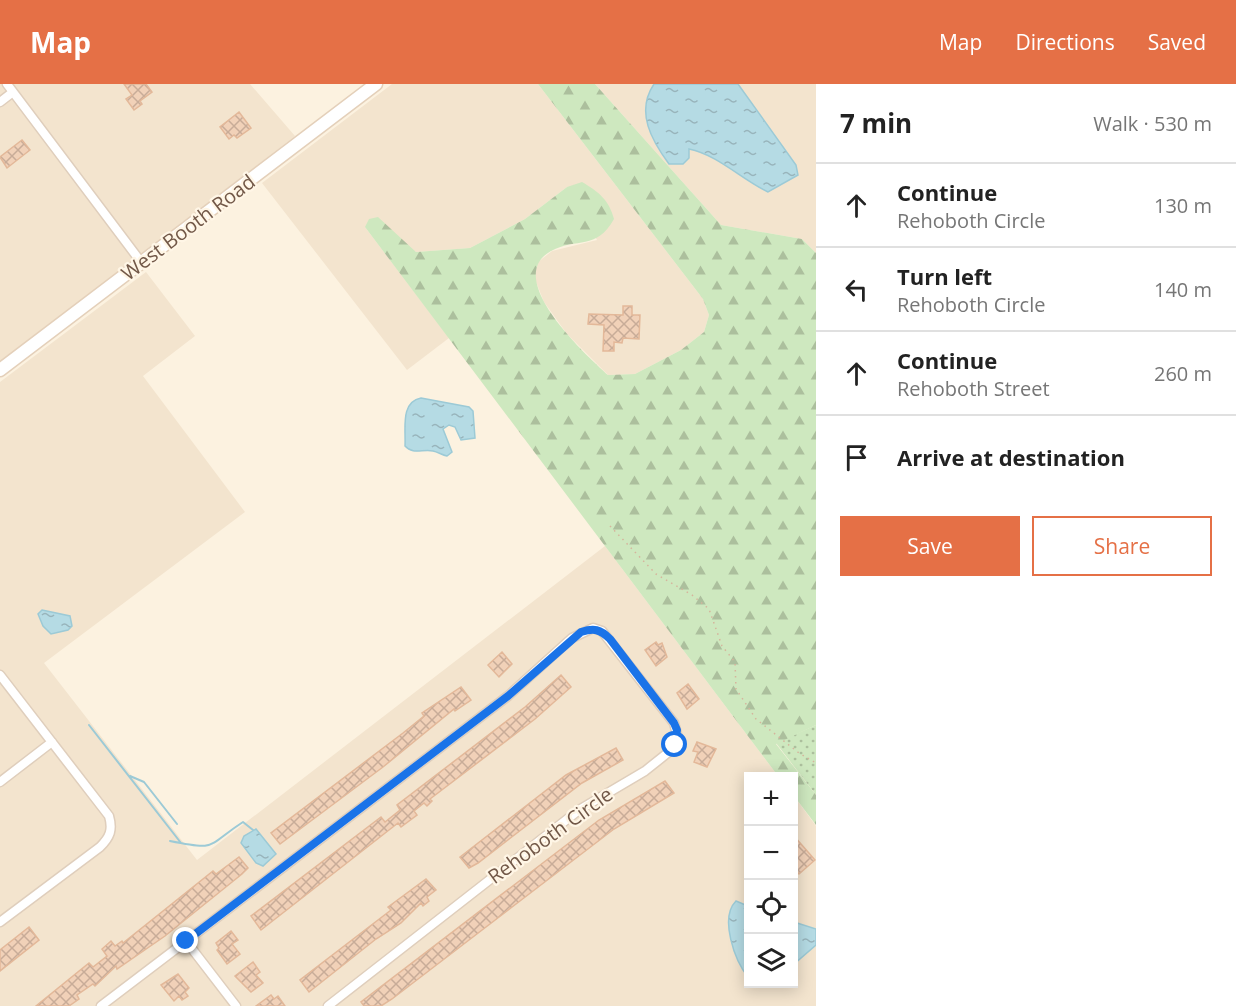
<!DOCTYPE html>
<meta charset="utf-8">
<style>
:root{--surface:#fff;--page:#f2f2f2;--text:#222;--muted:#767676;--line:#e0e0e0;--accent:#e57046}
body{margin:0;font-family:"Open Sans",sans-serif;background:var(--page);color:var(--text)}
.controls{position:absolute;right:18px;bottom:18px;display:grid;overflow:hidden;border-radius:0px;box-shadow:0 3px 15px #0003}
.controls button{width:54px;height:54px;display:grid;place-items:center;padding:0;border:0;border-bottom:2px solid var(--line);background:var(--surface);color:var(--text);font:30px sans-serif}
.stop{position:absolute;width:18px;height:18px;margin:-14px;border:4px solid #1a73e8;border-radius:50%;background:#fff}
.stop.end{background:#1a73e8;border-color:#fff;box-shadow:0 2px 6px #0008}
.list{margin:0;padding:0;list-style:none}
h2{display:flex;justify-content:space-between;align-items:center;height:78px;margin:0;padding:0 24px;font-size:26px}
h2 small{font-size:20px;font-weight:400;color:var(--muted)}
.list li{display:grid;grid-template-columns:39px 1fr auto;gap:18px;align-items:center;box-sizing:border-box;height:84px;padding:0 24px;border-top:2px solid var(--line)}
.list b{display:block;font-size:22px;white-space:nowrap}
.list p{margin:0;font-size:20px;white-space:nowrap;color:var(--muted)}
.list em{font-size:20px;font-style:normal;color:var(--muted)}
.actions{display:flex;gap:12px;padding:18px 24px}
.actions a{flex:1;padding:14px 0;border:2px solid var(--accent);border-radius:0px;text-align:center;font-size:21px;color:var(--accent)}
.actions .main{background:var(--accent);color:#fff}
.icon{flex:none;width:33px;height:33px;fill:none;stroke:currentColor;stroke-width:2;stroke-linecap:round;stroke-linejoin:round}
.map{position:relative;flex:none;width:816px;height:922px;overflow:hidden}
header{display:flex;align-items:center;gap:36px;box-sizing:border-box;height:84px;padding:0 30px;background:var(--accent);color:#fff}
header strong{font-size:28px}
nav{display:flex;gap:33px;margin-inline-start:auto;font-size:21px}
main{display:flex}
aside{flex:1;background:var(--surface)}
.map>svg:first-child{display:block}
.residential{fill:#f3e4ce}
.grass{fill:url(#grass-dots)}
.forest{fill:url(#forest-firs)}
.water{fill:url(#water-ripples);stroke:#9ccad6;stroke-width:1.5}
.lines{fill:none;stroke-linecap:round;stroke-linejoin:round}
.stream{stroke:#9ccad6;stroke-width:2}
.building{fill:url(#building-cross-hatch);stroke:#e3b899;stroke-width:1.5}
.street-casing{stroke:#dfcebc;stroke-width:11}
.secondary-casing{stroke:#e4d0ba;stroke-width:15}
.path{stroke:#d5b49c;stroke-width:1.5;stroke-dasharray:1.5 4.5;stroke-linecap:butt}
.street{stroke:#fff;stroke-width:8}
.secondary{stroke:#fff;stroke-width:12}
.route{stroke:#1a73e8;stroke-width:8}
.labels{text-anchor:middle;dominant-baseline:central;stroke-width:4.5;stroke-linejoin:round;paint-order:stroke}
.street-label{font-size:20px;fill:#725848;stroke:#fff6e6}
</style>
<header>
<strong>Map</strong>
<nav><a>Map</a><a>Directions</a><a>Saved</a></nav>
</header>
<main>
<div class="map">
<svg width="816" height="922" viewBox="0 0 816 922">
<defs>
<pattern id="grass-dots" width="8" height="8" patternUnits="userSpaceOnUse" patternTransform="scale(1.5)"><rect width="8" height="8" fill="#cee8bf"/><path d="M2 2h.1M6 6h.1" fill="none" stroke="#acbf9d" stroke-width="1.8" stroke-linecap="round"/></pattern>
<pattern id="forest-firs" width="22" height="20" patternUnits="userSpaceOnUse" patternTransform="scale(1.5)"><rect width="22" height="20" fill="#cee8bf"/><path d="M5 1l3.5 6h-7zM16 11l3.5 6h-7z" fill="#acbf9d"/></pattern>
<pattern id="water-ripples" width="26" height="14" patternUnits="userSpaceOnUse" patternTransform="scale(1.5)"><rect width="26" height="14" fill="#b5dbe4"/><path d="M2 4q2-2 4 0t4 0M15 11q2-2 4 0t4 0" fill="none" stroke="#98b4bb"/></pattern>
<pattern id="building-cross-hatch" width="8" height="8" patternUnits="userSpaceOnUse" patternTransform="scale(1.5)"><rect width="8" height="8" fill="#f1d1b8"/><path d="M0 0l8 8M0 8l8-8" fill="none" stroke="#c8ac98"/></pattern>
</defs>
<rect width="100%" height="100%" fill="#fcf2e0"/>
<!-- residential -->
<path class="residential" d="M0,0h250l45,52 -295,227z
M392,0h146l165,215 6,16 -5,17 -23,18 -46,24 -27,1 -41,-41 -23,-32 -10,-25 4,-15 14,-11 45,-11 -30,-53 -42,32 -55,29 -54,4 -51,-25 84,111 -42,32 -145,-187z
M595,0h221v169l-14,-14 -81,-14z
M146,188l49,64 -52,40 102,136 -201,151 153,197 408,-314 173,230h-30v208h46v-188l22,30v180h-816v-624z"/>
<!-- grass -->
<path class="grass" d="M816,641v70l-40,-52z"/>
<!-- forest -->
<path class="forest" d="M538,0h57l126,141 81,14 14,14v472l-40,19 40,51v30l-22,-29v-20h-16l-413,-549 4,-8 9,-2 38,35 54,-4 55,-29 42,-32 15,-5c17,10 27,18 32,37 -18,32 -37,18 -63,32 -49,27 34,103 57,124l27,-1 46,-24 23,-18 5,-17 -6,-16z"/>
<!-- water -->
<path class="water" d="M654,0h84l58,81 2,10 -30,17c-27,-13 -50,-37 -79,-43v9l-6,6h-14c-17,-23 -34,-52 -15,-80z
M421,314l48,9 4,4 2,27 -14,2 -6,-13 -6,-2 -6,4 9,23 -5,4c-5,-1 -9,-4 -14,-5 -11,-2 -20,4 -28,-5 1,-17 -5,-44 16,-48z
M42,526l28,6 2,10 -4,4 -17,4 -8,-8 -5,-12z
M256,745l20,25 -13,12 -7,-3 -15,-20 3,-7z
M736,817l12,5v71c-13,-16 -29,-59 -12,-76z
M794,838l22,7v16l-22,19z"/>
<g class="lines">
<!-- stream -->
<path class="stream" d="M89,641l92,118
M130,692l14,6 33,42
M170,757c48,10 36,5 73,-19l10,8"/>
</g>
<!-- building -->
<path class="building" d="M124,0h22l6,8 -12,9 2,3 -8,6 -8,-11 6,-4z
M239,28l12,16 -14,10 -3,-3 -5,4 -9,-12z
M22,56l8,10 -23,18 -7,-11z
M623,222h9v9h8l-1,24 -16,-1 -1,5 -8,-1v9h-11l1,-26 -16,-1 1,-10 34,1z
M656,558l2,3 4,-2 5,14 -11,9 -11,-16z
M502,568l10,12 -13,13 -11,-12z
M561,591l10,12 -36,32 -105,80 2,2 -5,5 -3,-3 -10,8 3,4 -16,12 -3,-4 -137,107 -10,-14 130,-99 4,5 15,-12 -3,-5 128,-98z
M688,600l11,15 -12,10 -10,-16z
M461,603l10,13 -16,11 -1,-2 -71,58 -103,77 -9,-11 132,-100 21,-17 -2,-3z
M697,658l19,7 -9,18 -13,-5 4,-10 -5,-1z
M616,664l7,12 -41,23 -104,80 -9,5 -9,-11 106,-82z
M665,697l9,12 -60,36 -222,170 -11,7h-17l-3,-4 238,-182z
M794,752l21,24 -16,14 -5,-6z
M239,773l9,11 -6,6 -77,62 -48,33 -1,-3 -21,20 -2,-2 -16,11 2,4 -10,7h-33l53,-43 4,4 14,-11 -5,-7 9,-8 4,5 7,-5 1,2 90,-72 3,3z
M426,795l10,11 -9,7 2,4 -6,5 -2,-3 -20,20 -25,16 -67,53 -9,-12 91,-70 -3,-3z
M29,843l10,13 -39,31v-21z
M231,847l7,9 -6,4 8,10 -13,10 -10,-14 2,-2 -3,-5z
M253,878l7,10 -4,3 7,8 -12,9 -16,-16z
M178,890l11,14 -4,4 3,4 -6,4 -3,-4 -5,5 -13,-16z
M271,911l3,4 4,-3 7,10h-29z"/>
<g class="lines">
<defs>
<path id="street" d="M7,0l134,178
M0,18l13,-10
M0,591l109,141c4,14 1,21 -9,31l-100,75
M0,698l52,-40
M186,857l50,65
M101,922l407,-310 64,-58 21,-10 9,3 72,92 4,15 -8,13 -25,20 -66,39 -251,196"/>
<path id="secondary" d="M0,286l376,-286"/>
</defs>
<!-- street casing -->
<use href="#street" class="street-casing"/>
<!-- secondary casing -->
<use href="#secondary" class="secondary-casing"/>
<!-- path -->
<path class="path" d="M610,442l46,48 36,21 17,14 13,37 13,16 1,27 20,30 43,34 17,10"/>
<!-- street -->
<use href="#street" class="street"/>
<!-- secondary -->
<use href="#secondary" class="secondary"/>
</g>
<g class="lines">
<!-- route -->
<path class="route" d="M186,857l322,-245 73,-64c13,-4 19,-3 29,7l64,84 3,7 -2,15"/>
</g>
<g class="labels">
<!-- street labels -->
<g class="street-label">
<text transform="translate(188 143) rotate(-37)">West Booth Road</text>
<text transform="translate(550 751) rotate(-36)">Rehoboth Circle</text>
</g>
</g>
</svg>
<div class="controls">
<button>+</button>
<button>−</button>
<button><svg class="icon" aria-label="locate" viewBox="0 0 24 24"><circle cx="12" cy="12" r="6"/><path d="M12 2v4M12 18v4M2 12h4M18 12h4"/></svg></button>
<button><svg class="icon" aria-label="layers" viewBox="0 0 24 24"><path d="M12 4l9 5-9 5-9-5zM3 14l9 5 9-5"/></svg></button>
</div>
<div class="stop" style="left:675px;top:661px"></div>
<div class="stop end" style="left:186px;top:857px"></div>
</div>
<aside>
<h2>7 min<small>Walk · 530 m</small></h2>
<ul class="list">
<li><svg class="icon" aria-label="ahead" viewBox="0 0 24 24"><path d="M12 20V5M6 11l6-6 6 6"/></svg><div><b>Continue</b><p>Rehoboth Circle</p></div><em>130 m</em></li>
<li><svg class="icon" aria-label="left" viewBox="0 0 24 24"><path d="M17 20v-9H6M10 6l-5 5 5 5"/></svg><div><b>Turn left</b><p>Rehoboth Circle</p></div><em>140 m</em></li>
<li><svg class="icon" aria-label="ahead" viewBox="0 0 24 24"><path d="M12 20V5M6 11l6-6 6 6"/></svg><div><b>Continue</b><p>Rehoboth Street</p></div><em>260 m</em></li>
<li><svg class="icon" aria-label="arrive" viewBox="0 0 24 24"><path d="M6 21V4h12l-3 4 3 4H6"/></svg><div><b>Arrive at destination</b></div></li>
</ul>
<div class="actions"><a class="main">Save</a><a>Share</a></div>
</aside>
</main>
